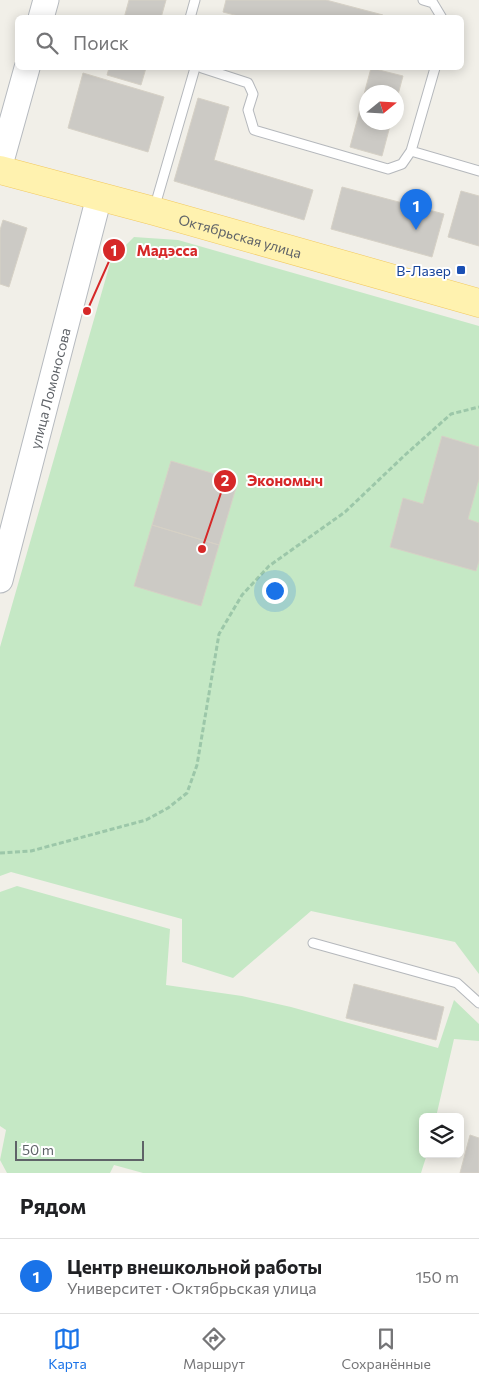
<!DOCTYPE html>
<html lang="ru">
<meta charset="utf-8">
<style>
:root{--surface:#fff;--page:#f6f6f6;--text:#202124;--muted:#757577;--line:#e0e0e0;--accent:#1a73e8}
body{margin:0;font-family:Commissioner,sans-serif;background:var(--page);color:var(--text)}
.controls{position:absolute;right:15px;bottom:15px;display:grid;overflow:hidden;border-radius:8px;box-shadow:0 2px 12px #0003}
.controls button{width:45px;height:45px;display:grid;place-items:center;padding:0;border:0;border-bottom:1px solid var(--line);background:var(--surface);color:var(--text);font:25px sans-serif}
.compass{position:absolute;left:359px;top:85px;width:45px;height:45px;border-radius:50%;background:var(--surface);box-shadow:0 2px 12px #0003;rotate:72deg}
.scale{position:absolute;left:15px;bottom:12px;width:129px;box-sizing:border-box;padding-left:5px;border:2px solid #5f6368;border-top:0;font-size:14px;line-height:18px;white-space:nowrap;color:#5f6368;-webkit-text-stroke:4px #fff;paint-order:stroke}
.you{position:absolute;left:274px;top:590px;width:18px;height:18px;margin:-12px;border:4px solid #fff;border-radius:50%;background:#1a73e8;box-shadow:0 0 0 8px #1a73e833}
.badge{display:grid;place-items:center;width:32px;height:32px;border-radius:50%;background:var(--accent);color:#fff;font-size:16px;font-weight:700}
.pin{position:absolute;translate:-50% -41px;filter:drop-shadow(0 1px 2px #0008)}
.pin::after{content:'';position:absolute;top:26px;width:18px;height:15px;background:inherit;clip-path:polygon(0 0,100% 0,50% 100%)}
.list{margin:0;padding:0;list-style:none}
h2{display:flex;justify-content:space-between;align-items:center;height:65px;margin:0;padding:0 20px;font-size:21px}
h2 small{font-size:16px;font-weight:400;color:var(--muted)}
.list li{display:grid;grid-template-columns:32px 1fr auto;gap:15px;align-items:center;box-sizing:border-box;height:75px;padding:0 20px;border-top:1px solid var(--line)}
.list b{display:block;font-size:19px;white-space:nowrap}
.list p{margin:0;font-size:16px;white-space:nowrap;color:var(--muted)}
.list em{font-size:16px;font-style:normal;color:var(--muted)}
.icon{flex:none;width:28px;height:28px;fill:none;stroke:currentColor;stroke-width:2;stroke-linecap:round;stroke-linejoin:round}
.map{position:relative;flex:none;width:479px;height:1173px;overflow:hidden}
.search{position:absolute;background:var(--surface);box-shadow:0 2px 12px #0003;left:15px;right:15px;top:15px;height:55px;display:flex;align-items:center;gap:12px;box-sizing:border-box;padding:0 18px;border-radius:8px;color:var(--muted);font-size:19px}
.sheet{height:140px;background:var(--surface)}
nav{display:flex;justify-content:space-around;align-items:center;box-sizing:border-box;height:70px;border-top:1px solid var(--line);background:var(--surface);font-size:14px;color:var(--muted)}
nav a{display:grid;justify-items:center;gap:2px}
nav .on{color:var(--accent)}
.map>svg:first-child{display:block}
.green{fill:#c5e8c5}
.building{fill:#cccac5;stroke:#d6d1c6}
.lines{fill:none;stroke-linecap:round;stroke-linejoin:round}
.lane-casing{stroke:#b5b8bc;stroke-width:11}
.secondary-casing{stroke:#b6babf;stroke-width:27}
.primary-casing{stroke:#f2c960;stroke-width:29}
.path{stroke:#9cc7a9;stroke-width:3;stroke-dasharray:5 2.5;stroke-linecap:butt}
.lane{stroke:#fff;stroke-width:9}
.secondary{stroke:#fff;stroke-width:25}
.primary{stroke:#fff2af;stroke-width:28}
.transit-dot{fill:#1a4fb4;stroke:#fff;stroke-width:2}
.labels{text-anchor:middle;dominant-baseline:central;stroke-width:4;stroke-linejoin:round;paint-order:stroke}
.street-label{font-size:14px;fill:#5f6368;stroke:#fff}
.transit-label{font-size:14px;fill:#164399;stroke:#fff;text-anchor:end}
.leader{fill:none;stroke:#d62828;stroke-width:2}
.callout-dot{fill:#d62828;stroke:#fff;stroke-width:2}
.mark-label{font-size:15px;text-anchor:middle;font-weight:bold;fill:#fff}
.callout-label{font-size:15px;text-anchor:middle;font-weight:bold;fill:#d62828;stroke:#fff;stroke-width:4;stroke-linejoin:round;paint-order:stroke}
</style>
<div class="map">
<svg width="479" height="1173" viewBox="0 0 479 1173">
<rect width="100%" height="100%" fill="#f1efe8"/>
<!-- green -->
<path class="green" d="M134,237l44,3 301,86v648l-24,-32 -144,-31 -78,67 -51,-16v-43l-171,-47 -11,4v-229l111,-387z
M17,886l153,43 -4,56 76,11 49,11 147,41 16,-48 25,24v17l-25,-2 -18,78h-13v37h4l-6,19h-278l-29,-8 -4,8h-103l-7,-13 6,-30 -6,-4v-234z"/>
<!-- building -->
<path class="building" d="M129,0h37l-5,18h-37z
M226,0h100l57,15v3h-137l-23,-6z
M109,68h37l-5,17 -34,-10z
M371,68l32,8 -7,26v-10h-30v30h25l-9,34 -32,-9z
M83,73l81,24 -16,55 -80,-24z
M198,98l31,9 -15,53 99,30 -9,30 -130,-39z
M342,187l102,27 -12,43 -101,-28z
M461,191l18,5v50l-31,-9z
M3,220l24,8 -18,59 -9,-3v-54z
M442,436l37,11v32l-11,40 11,4v38l-3,10 -86,-24 13,-49 20,6z
M171,461l67,20 -19,64 -67,-20z
M152,525l67,20 -18,61 -67,-20z
M354,984l90,23 -8,33 -90,-22z
M470,1135l9,3v35h-19z"/>
<g class="lines">
<defs>
<path id="lane" d="M423,0l10,3 9,15
M190,18l5,-18
M202,68l46,15 5,11 -5,16 6,20 134,39 14,-5 9,-13 24,-83
M411,151l68,20
M154,209l41,-141
M313,943l144,40 22,20"/>
<g id="secondary">
<path d="M41,18l5,-18"/>
<path d="M0,165l27,-97"/>
<path id="s1" d="M0,580l99,-383"/>
</g>
<g id="primary">
<path id="s2" d="M0,170l154,41 325,92"/>
</g>
</defs>
<!-- lane casing -->
<use href="#lane" class="lane-casing"/>
<!-- secondary casing -->
<use href="#secondary" class="secondary-casing"/>
<!-- primary casing -->
<use href="#primary" class="primary-casing"/>
<!-- path -->
<path class="path" d="M0,853l31,-2 115,-31 22,-12 19,-15 10,-28 22,-131 23,-39 27,-29 76,-54 60,-57 46,-41 28,-7"/>
<!-- lane -->
<use href="#lane" class="lane"/>
<!-- secondary -->
<use href="#secondary" class="secondary"/>
<!-- primary -->
<use href="#primary" class="primary"/>
</g>
<!-- markers -->
<rect class="transit-dot" x="456" y="265" width="10" height="10" rx="2.5"/>
<g class="labels">
<!-- street labels -->
<g class="street-label">
<text stroke="none"><textPath href="#s2" startOffset="249">Октябрьская улица</textPath></text>
<text stroke="none"><textPath href="#s1" startOffset="198">улица Ломоносова</textPath></text>
</g>
<!-- transit labels -->
<g class="transit-label">
<text x="451" y="270">В-Лазер</text>
</g>
</g>
<!-- callouts -->
<path class="leader" d="M87 311L114 250M202 549L225 481"/>
<g class="callout-dot">
<circle cx="87" cy="311" r="5"/>
<circle cx="202" cy="549" r="5"/>
<circle cx="114" cy="250" r="12"/>
<circle cx="225" cy="481" r="12"/>
</g>
<g class="mark-label">
<text x="114" y="256">1</text>
<text x="225" y="486">2</text>
</g>
<g class="callout-label">
<text x="167" y="256">Мадэсса</text>
<text x="285" y="486">Экономыч</text>
</g>
</svg>
<div class="controls">
<button><svg class="icon" aria-label="layers" viewBox="0 0 24 24"><path d="M12 4l9 5-9 5-9-5zM3 14l9 5 9-5"/></svg></button>
</div>
<svg class="compass" viewBox="-18 -18 36 36"><path d="M0-13l5 13h-10z" fill="#e53935"/><path d="M0 13l5-13h-10z" fill="#757577"/></svg>
<div class="scale">50 m</div>
<div class="you"></div>
<div class="pin badge" style="left:416px;top:230px">1</div>
<div class="search"><svg class="icon" aria-label="search" viewBox="0 0 24 24"><circle cx="10" cy="10" r="6"/><path d="M15 15l6 6"/></svg>Поиск</div>
</div>
<section class="sheet">
<h2>Рядом<small></small></h2>
<ul class="list">
<li><span class="badge">1</span><div><b>Центр внешкольной работы</b><p>Университет · Октябрьская улица</p></div><em>150 m</em></li>
</ul>
</section>
<nav>
<a class="on"><svg class="icon" aria-label="map" viewBox="0 0 24 24"><path d="M3 6l6-2 6 2 6-2v14l-6 2-6-2-6 2zM9 4v14M15 6v14"/></svg>Карта</a>
<a><svg class="icon" aria-label="directions" viewBox="0 0 24 24"><path d="M12 3l9 9-9 9-9-9zM9 14v-3h6M13 9l2 2-2 2"/></svg>Маршрут</a>
<a><svg class="icon" aria-label="saved" viewBox="0 0 24 24"><path d="M7 4h10v16l-5-4-5 4z"/></svg>Сохранённые</a>
</nav>
